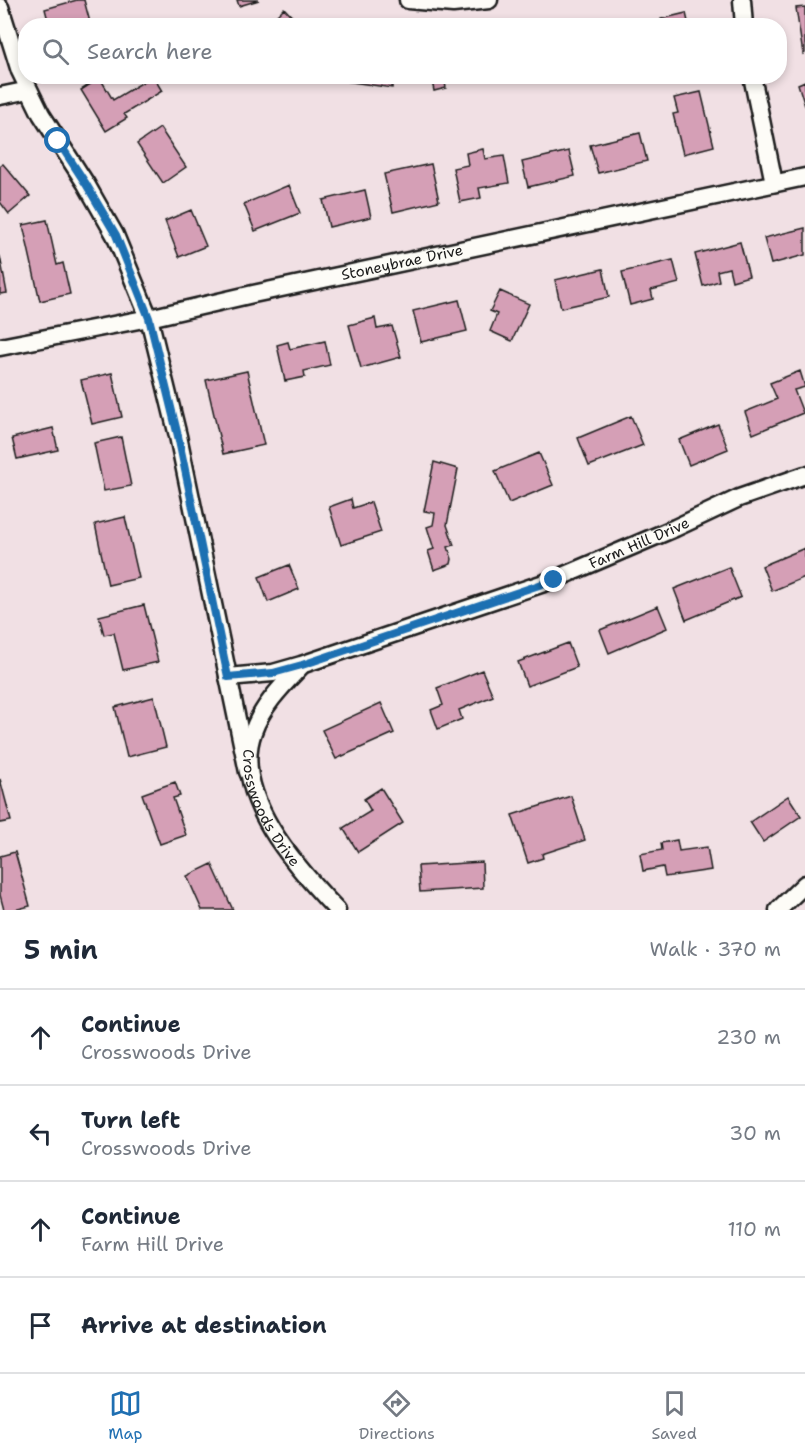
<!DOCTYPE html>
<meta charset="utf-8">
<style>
:root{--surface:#fff;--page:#f2f2f3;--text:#1f2937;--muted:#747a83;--line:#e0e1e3;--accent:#1f6fb2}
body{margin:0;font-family:"Shantell Sans",sans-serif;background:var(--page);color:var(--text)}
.stop{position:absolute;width:18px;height:18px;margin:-14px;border:4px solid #1f6fb2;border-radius:50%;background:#fff}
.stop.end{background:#1f6fb2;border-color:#fff;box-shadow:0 2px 6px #0008}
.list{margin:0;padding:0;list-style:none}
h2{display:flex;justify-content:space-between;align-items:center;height:78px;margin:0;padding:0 24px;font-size:26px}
h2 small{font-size:20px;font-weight:400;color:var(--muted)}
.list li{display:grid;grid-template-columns:39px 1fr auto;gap:18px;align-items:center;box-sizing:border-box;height:96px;padding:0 24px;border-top:2px solid var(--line)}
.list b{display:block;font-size:22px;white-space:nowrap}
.list p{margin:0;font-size:20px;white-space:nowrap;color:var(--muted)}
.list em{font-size:20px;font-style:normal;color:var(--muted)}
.icon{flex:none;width:33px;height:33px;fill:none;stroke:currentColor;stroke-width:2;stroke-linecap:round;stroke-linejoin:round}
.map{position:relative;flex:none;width:805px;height:910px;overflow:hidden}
.search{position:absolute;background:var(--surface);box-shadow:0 3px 9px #0003;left:18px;right:18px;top:18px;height:66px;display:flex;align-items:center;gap:15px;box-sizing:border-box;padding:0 21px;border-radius:24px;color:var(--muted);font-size:22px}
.sheet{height:462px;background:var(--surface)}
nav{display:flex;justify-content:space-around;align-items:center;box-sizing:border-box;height:84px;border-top:2px solid var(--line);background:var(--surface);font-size:16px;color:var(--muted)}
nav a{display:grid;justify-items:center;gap:3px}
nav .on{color:var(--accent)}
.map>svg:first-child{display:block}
.building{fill:#d59fb6;stroke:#1c1c1c;stroke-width:1.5}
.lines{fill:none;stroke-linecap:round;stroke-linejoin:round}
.minor-casing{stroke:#1c1c1c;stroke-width:21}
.minor{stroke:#fdfcf7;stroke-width:16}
.route{stroke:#1f6fb2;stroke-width:8}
.labels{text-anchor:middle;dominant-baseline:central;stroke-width:4.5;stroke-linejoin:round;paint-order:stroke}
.street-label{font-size:15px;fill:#1c1c1c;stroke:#fdfcf7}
</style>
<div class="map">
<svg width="805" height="910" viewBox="0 0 805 910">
<rect width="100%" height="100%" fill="#f1e0e4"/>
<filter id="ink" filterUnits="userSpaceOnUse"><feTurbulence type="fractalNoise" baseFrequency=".0167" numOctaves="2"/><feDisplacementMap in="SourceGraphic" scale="12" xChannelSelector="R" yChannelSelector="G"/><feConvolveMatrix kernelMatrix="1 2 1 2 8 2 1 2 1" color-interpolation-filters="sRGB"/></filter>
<g filter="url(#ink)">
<!-- building -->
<path class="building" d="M77,0h7l7,26h-27l-1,-5 -14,3 -4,-15z
M237,0h22l-20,6z
M805,7v46l-2,1 -7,-46z
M284,8l17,18 -34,-1z
M686,13l3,13h-27l-1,-7z
M153,76l9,15 -38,23 3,4 -21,13 -25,-41 19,-12 13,22z
M339,76h54l-1,12 -53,-8z
M431,76h40l-26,6 1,6 -12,3z
M805,81v25l-7,-22z
M701,92l13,54 -31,8 -10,-40 5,-1 -4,-15z
M160,128l26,39 -23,16 -26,-39z
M640,133l7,28 -49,12 -8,-28z
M483,149l2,10 19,-3 5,27 -30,5 2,10 -21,4 -7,-34 15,-3 -2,-12z
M569,151l6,25 -47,11 -6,-25z
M3,164l27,32 -21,18 -9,-12v-36z
M431,164l8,37 -46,11 -9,-38z
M289,185l11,28 -45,18 -11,-27z
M365,190l6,27 -42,10 -6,-27z
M191,210l15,36 -27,11 -14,-36z
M47,220l10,45 6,-2 7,31 -30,7 -17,-76z
M805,228v27l-34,9 -7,-26z
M740,242l9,34 -17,5 -3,-13 -12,3 2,10 -16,5 -8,-32z
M0,256l7,37 -7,1z
M673,260l6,23 -28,7 2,9 -23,6 -8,-33z
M603,269l6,28 -48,11 -6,-28z
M500,291l29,13 -17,37 -22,-10 7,-17 -7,-3z
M459,300l8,31 -46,11 -8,-31z
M375,318l2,11 15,-3 9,31 -40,11 -12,-43z
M325,341l5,24 -26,6 1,6 -20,4 -8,-36 11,-3 2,7z
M247,371l17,74 -41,9 -17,-74z
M800,371l5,16 -11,3 9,23 -50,21 -8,-22 32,-13 -7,-16z
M112,373l10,44 -30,7 -11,-44z
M631,416l12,29 -54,21 -11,-28z
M718,424l10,25 -39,16 -10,-25z
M53,428l5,22 -41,9 -5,-21z
M121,437l10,49 -27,5 -10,-48z
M539,453l14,32 -44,18 -14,-32z
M434,462l24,7 -11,56 7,20 -6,2 4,12 -1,5 -17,6 -6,-19 6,-2 -7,-22 6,-2 2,-12 -11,-2z
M351,499l2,9 18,-6 10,30 -40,13 -12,-38z
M125,517l14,61 -31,7 -13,-61z
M805,548v29l-33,14 -10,-25z
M289,565l10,24 -31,13 -9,-25z
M729,567l12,30 -55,23 -12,-31z
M144,605l14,57 -35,8 -9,-37 -10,2 -5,-19z
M658,606l9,22 -58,25 -9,-23z
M568,643l9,24 -50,19 -9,-24z
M482,670l11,26 -34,14 3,9 -24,10 -7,-19 12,-5 -6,-17z
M154,697l12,50 -39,10 -12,-50z
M381,703l13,30 -58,26 -14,-29z
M0,779l11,42 -11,2z
M175,782l5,14 -7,2 13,37 -26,9 -18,-50z
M381,788l22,35 -45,29 -15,-24 28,-17 -7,-12z
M571,796l14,44 -43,14 1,4 -15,5 -16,-48z
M788,796l13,20 -38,26 -13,-20z
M677,840l2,11 28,-4 4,23 -46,7 -2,-10 -20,4 -3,-17 22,-4 -1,-7z
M15,852l15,54 -16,4h-10l-4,-15v-39z
M482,862l1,26 -63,4 -2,-26z
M212,864l21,46h-31l-15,-34z"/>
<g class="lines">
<defs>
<g id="minor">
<path d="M408,0l45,4 36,-4"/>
<path d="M742,0l2,26"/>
<path d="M0,7l20,64 21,43 45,70 29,51 34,83 29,118 70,336"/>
<path d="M752,76l22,107"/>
<path d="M0,96l29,-6"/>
<path id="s1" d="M0,347l149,-29 104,-24 552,-117"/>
<path id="s2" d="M301,666c-19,20 -39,40 -48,66 -23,63 44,136 84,178"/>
<path id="s3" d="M228,677l45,-4 28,-8 252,-85 122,-52 64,-30 66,-23"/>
<path d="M778,910l27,-26"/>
</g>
</defs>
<!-- minor casing -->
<use href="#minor" class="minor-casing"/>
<!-- minor -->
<use href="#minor" class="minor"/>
</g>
</g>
<g class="lines" filter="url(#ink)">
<!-- route -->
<path class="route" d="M58,141l28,43 30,51 33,83 29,118 50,241 45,-4 29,-8 252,-85"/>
</g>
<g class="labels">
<!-- street labels -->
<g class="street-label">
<text stroke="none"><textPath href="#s1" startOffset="411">Stoneybrae Drive</textPath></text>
<text stroke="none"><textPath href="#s3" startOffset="434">Farm Hill Drive</textPath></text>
<text stroke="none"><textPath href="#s2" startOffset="164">Crosswoods Drive</textPath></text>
</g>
</g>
</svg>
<div class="stop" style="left:58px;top:141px"></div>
<div class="stop end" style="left:554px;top:580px"></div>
<div class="search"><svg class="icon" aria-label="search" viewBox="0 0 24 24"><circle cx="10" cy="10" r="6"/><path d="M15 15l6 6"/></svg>Search here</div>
</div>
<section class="sheet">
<h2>5 min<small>Walk · 370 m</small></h2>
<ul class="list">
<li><svg class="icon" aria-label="ahead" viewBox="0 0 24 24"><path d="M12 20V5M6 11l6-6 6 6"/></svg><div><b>Continue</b><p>Crosswoods Drive</p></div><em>230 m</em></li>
<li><svg class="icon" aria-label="left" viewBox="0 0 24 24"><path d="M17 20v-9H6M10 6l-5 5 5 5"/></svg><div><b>Turn left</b><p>Crosswoods Drive</p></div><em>30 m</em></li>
<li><svg class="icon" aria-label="ahead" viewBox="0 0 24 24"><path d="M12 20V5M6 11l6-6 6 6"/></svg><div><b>Continue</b><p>Farm Hill Drive</p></div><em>110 m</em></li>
<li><svg class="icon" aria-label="arrive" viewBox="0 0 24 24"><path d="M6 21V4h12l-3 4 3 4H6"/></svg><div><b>Arrive at destination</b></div></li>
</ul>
</section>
<nav>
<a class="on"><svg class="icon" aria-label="map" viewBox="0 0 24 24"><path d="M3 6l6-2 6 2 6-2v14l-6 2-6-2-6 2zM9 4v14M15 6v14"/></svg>Map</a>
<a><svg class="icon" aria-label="directions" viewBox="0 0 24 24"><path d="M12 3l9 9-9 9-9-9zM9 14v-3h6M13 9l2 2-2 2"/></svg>Directions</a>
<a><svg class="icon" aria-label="saved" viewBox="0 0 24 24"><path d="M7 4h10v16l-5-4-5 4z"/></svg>Saved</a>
</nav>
